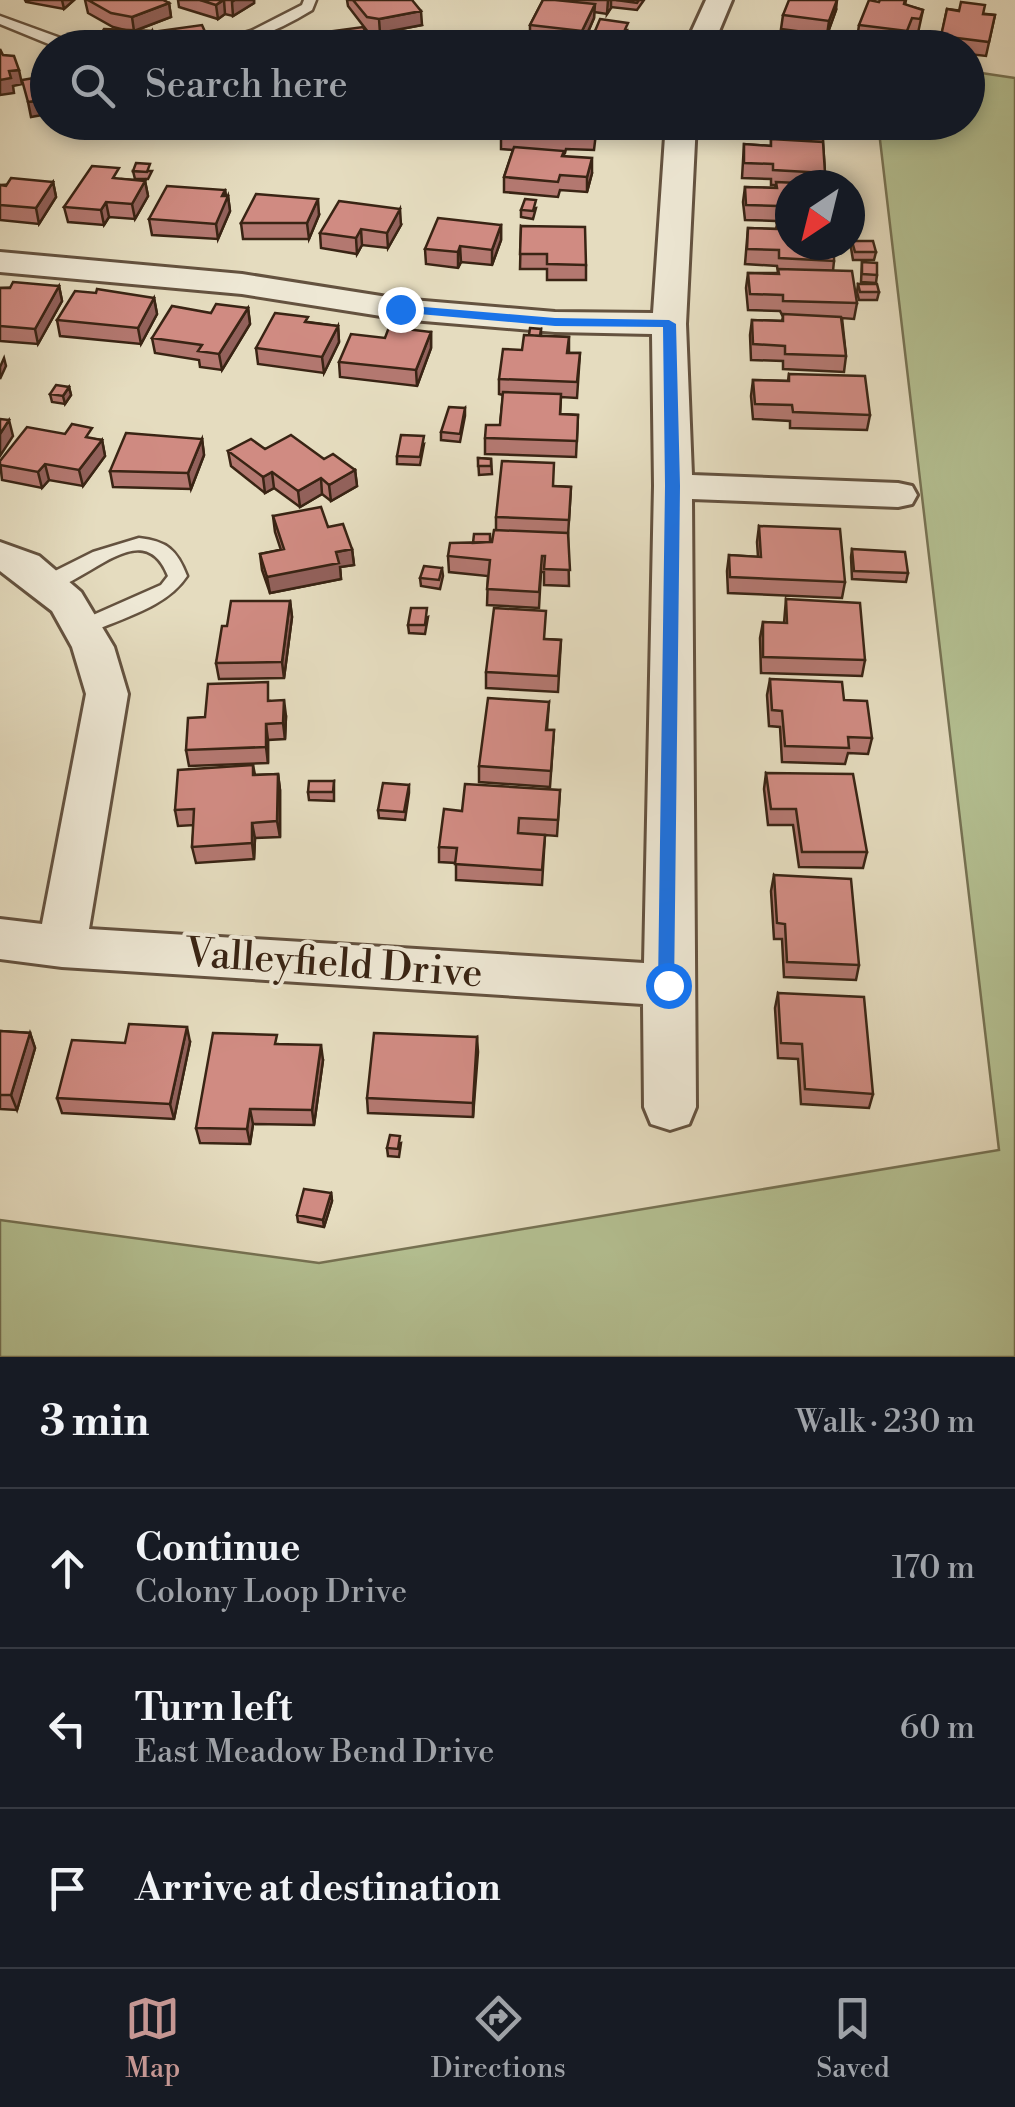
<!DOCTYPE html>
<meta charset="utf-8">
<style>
:root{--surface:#171b24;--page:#20242c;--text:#f1f3f6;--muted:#9ea1a6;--line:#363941;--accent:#c59692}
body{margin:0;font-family:"Libre Bodoni",serif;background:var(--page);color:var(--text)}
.compass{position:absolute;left:775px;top:170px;width:90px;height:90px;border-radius:50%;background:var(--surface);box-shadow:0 5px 15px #0003;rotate:215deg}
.stop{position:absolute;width:30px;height:30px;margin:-22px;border:8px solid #1a73e8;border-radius:50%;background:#fff}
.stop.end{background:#1a73e8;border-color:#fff;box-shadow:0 2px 10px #0008}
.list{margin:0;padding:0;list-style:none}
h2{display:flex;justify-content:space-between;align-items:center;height:130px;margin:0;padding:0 40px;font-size:42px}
h2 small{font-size:32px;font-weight:400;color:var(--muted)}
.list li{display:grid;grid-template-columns:65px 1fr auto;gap:30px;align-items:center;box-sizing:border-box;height:160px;padding:0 40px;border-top:2px solid var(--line)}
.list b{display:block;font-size:38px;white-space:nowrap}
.list p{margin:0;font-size:32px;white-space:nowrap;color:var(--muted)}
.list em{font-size:32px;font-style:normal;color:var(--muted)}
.icon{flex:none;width:55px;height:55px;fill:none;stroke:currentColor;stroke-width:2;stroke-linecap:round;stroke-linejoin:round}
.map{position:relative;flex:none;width:1015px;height:1357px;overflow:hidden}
.search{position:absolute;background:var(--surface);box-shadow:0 5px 15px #0003;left:30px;right:30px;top:30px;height:110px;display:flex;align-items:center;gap:25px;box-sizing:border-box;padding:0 35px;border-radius:55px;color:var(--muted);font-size:38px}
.sheet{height:610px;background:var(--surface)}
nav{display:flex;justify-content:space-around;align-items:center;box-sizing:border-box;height:140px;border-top:2px solid var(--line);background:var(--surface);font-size:28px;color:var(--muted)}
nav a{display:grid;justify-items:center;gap:5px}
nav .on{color:var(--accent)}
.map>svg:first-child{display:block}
.green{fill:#b4c092;stroke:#767253;stroke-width:2.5}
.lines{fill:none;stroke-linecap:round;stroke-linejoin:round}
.service-casing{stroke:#64523f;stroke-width:5}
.minor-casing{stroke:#64523f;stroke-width:6}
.service{fill:#eee8d5;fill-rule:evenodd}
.minor{fill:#eee8d5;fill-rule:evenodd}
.wall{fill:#b37870;stroke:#392414;stroke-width:2.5}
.shaded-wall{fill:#92615b;stroke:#392414;stroke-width:2.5}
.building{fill:#d08b82;stroke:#392414;stroke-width:2.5}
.route{fill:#1a73e8}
.labels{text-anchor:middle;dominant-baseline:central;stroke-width:8;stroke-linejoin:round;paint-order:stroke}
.street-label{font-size:40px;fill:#392414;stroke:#eee8d5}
</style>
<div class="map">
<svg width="1015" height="1357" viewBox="0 0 1015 1357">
<rect width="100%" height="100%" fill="#e5dcbf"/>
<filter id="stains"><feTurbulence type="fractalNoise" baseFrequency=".002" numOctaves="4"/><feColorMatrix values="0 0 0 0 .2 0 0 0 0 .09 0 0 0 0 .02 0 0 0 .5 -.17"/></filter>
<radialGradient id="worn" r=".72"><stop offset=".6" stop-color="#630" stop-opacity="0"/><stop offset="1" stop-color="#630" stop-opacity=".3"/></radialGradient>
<!-- green -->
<path class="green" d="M968,71l47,7v1279h-1015v-137l319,43 680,-113 -121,-1027 90,-1z"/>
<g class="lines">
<defs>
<path id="service" d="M304,0h12l-4,10c-38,23 -74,38 -119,38l58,-17 51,-26z
M0,16l88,32 -32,-1 -56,-23z
M139,538c28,3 38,12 48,38 -20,31 -65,42 -98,57h-14l-3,-5 3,-5 86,-38 7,-9c-27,-68 -90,21 -129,13l-2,-5 2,-5 54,-27z"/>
<path id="minor" d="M706,0h26l-20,48h-28z
M666,122h30l-10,202 6,151 206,8 14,3 5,9 -5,9 -14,3 -206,-8 4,608 -7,17 -19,6 -19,-6 -7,-17 -1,-103 -581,-37 -62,-8v-40l42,5 44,-230 -14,-47 -20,-36 -52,-40v-29l39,14 42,36 33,55 14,47 -39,235 555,34 10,-477 -2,-152 -97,-2 -155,-13 -158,-25 -242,-22v-20l242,22 158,25 155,13 98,1z"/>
</defs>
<!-- service casing -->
<use href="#service" class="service-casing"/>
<!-- minor casing -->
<use href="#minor" class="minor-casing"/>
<!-- service -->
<use href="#service" class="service"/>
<!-- minor -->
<use href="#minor" class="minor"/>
</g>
<!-- wall -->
<path class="wall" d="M25,0h49l-10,9 -38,-7z
M85,0h78l6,3 2,14 -34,13 16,8 -5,9 -48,-3 -1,-7 26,-7 -12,-3 -25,-14z
M178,0h76v3l-21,13 -8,-2 -7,5 -39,-12z
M347,0h65l10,25 -42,8 -12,-1 -20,-26z
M543,0h101l-7,10 -26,-3 -4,7 -13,-2v6l-8,19 8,1v10h-63l4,-8 -5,-1v-14z
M906,0l-1,5 18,5 -5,23 -9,-1 -4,13 -48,-6 2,-14 20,-23z
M947,9l48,6 -9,41 -18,-2v-6h-29z
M836,10l-9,25 -46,-6 2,-14z
M627,30l-4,11 -28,-3v-7z
M242,122h67l-57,13z
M745,122h79l-1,20 2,31 -2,11 -33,1v60l44,16 -1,10 24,32 -3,16 -12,-1 4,38 -2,16 -61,-3v-8l-32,-1 -1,-25 2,-15 30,1 1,-4 -3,-6 -32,-1 -2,-22 2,-15h30l-1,-7 -32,-2 3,-36 28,1 1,-4 -1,-4 -31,-1 -2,-18 2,-15 30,1 1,-3h-5v-6l-29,-1 2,-34 27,2v-7l-27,-2z
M596,133l-2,17 -28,-1 -1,4h-1v3l28,17 -5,19 -27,-2 -2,7 -54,-5v-15l9,-27 -12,-1v-14z
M133,171h19l-4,8h-13z
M121,179l24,2 3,15 -13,23 -26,-2 -5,8 -36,-3 -4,-15z
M53,182l3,15 -17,27 -39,-4v-35z
M225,190l1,6h2l2,15 -12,28 -66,-4 -3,-16z
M536,208l-3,11 -12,-2v-7z
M319,215l-10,24h-66l-2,-16z
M401,225l-13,23 -26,-3 -5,9 -36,-6 -1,-15z
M501,225v15l-9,25 -31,-3 -3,6 -32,-4 -1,-15z
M521,226l65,39v15h-39v-11h-27z
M852,241l24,11 -2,8h-21l-2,-12z
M862,262l15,13 -1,8 -15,-1z
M858,284l21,8 -2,8h-18l-2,-8z
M59,286l3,15 -24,43 -38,-3v-53z
M154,298l3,16 -16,30 -81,-8 -3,-16z
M248,308l2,16 -28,46 -22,-3 -1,-7 -44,-7 -3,-15 59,-25z
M308,322l30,4 1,16 -15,31 -66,-9 -2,-16z
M541,329v7l28,1v16h11l-3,45 -16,-1 -1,17 18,1 -2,42 -91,-3v-16l15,-13 3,-30 -4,-1v-15l23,-29 7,-15z
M431,332v16l-14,38 -77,-9 -1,-15 46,-24z
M789,374l81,41 -3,15 -77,-2v-7l-37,-2 -2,-23 2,-16 35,1z
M69,387l2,8 -6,9 -13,-2 -2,-8z
M465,408v8l-5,26 -19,-2v-8z
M94,439l8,1 3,16 -22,30 -34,-6 -7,8 -40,-8 -2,-19z
M202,439l2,16 -13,34 -78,-2 -3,-16z
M424,444l-4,21 -23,-1v-8z
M265,449l59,10 31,11 2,16 -26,15 -9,-7 -22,13 -26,-19 -9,5 -34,-27 -3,-15z
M478,458l13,1 1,15 -13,1z
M553,486l18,1 -3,49 1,50 -25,-1v-13h-3l-2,36 -52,-3 1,-29 -39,-4 -1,-16 44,-14 4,-12v-13z
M273,516l55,11 24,22 2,16 -14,2 1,12 -71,14 -8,-23 -2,-16 21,-4 -6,-18z
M759,526l86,56 -3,16 -114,-5 -1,-22 2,-16 29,2 -1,-15z
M852,549l56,24 -2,9 -54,-3 -1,-22z
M442,568l1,8 -3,13 -19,-3 -1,-8z
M786,599l79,61 -3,16 -101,-3 -1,-35 3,-16 21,1z
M290,601l2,16 -8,61 -65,1 -3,-16 11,-37z
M428,617l-3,17 -16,-1 -1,-8z
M545,639l16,1 -3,52 -72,-4v-16z
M770,679l74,21 28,38 -4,16 -20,-1 -3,11 -63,-2 -2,-35 -11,-1 -2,-31z
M270,701l16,15 -1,23 -17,1v23l-79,3 -3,-16 19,-33z
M549,702l-2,28h7l-4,57 -71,-5v-16z
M253,765l2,10 23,-1 2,16v47l-25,1 -1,21 -58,4 -4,-16 2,-22 -16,1 -3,-16z
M766,773l101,79 -4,16 -64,-1 -6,-42h-25l-4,-36z
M334,781v20l-25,-1 -1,-8z
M409,785v8l-4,27 -26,-2 -1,-8z
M560,790l-3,46 -12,-1 -3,50 -86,-5v-17l-17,-1v-15l23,-36z
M774,875l85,90 -3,15 -72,-3 -2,-38h-8l-3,-48z
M778,993l95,101 -4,14 -68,-4 -3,-45 -20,-1 -3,-50z
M0,1031l30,2 5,15 -18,62 -17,-1z
M477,1037l-4,80 -105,-4 -1,-15z
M190,1042l-16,77 -112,-6 -5,-15 68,-55z
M278,1044l45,16 -9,65 -61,-1 -3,20 -50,-1 -4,-15z
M401,1143l-2,14 -11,-1 -1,-8z
M331,1193l1,8 -8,26 -26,-5 -1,-7z"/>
<!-- shaded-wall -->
<path class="shaded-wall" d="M62,0h12l-10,9z
M224,0l1,14 -7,5 -2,-14z
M235,0h19v3l-21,13 -1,-14z
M608,0h3v8l-4,6z
M837,0l-1,10 -9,25 2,-14z
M169,3l2,14 -37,14 -2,-14z
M595,4l-1,14 -12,27v-14z
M421,11l1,14 -42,8 -1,-14z
M152,31l1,7 -5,9 -1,-7z
M206,34v7l-50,7 -1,-8z
M19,70l3,14 -9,2 1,7 -14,2v-15l9,-9z
M48,99v15l-17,3 -3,-15z
M166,122h20l-19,6z
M250,122h59l-57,13z
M592,158v15l-5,19v-15z
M145,181l3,15 -13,23 -3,-15z
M53,182l3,15 -17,27 -3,-16z
M225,190l1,11 2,-5 2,15 -12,28 -2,-15z
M318,199l1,16 -10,24 -2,-16z
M106,202l3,15 -5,8 -3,-15z
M400,209l1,16 -13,23 -1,-15z
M501,225v15l-9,25v-15z
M361,229l1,16 -5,9 -1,-16z
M460,246l1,16 -3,6v-16z
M59,286l3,15 -24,43 -3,-15z
M154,298l3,16 -16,30 -3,-16z
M248,308l2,16 -28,46 -3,-16z
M338,326l1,16 -15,31 -2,-16z
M431,332v16l-14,38 -1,-16z
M4,358l2,8 -6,13v-12z
M69,387l2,8 -6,9 -2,-8z
M9,420l4,16 -13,20v-22z
M202,439l2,16 -13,34 -3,-16z
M102,440l3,16 -22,30 -4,-16z
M45,464l4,16 -7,8 -4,-16z
M355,470l2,16 -26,15 -2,-16z
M272,472l2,16 -9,5 -2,-16z
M321,478l1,16 -22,13 -2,-16z
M352,549l2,16 -14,2 1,12 -71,14 -3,-16 69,-25z
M290,601l2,16 -8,61 -2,-16z
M284,700l2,16 -1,23 -2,-16z
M266,724l2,16v23l-2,-16z
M278,774l2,16v47l-3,-16z
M252,823l3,15 -1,21 -2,-16z
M187,1027l3,15 -16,77 -4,-15z
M30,1033l5,15 -18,62 -6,-15z
M477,1037l1,15 -5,65v-14z
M321,1045l2,15 -9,65 -2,-15z
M250,1109l3,15 -3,20 -3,-15z
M331,1193l1,8 -8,26 -1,-7z"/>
<!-- building -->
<path class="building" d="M88,0h75l6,3 -37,14 -21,-4z
M200,0h23l-7,5z
M353,0h59l9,11 -42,8 -12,-2z
M543,0h12l40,4 -13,27 -52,-6z
M616,0h23l-2,3z
M789,0h48l-8,21 -46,-6z
M869,0l10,2 1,-2h25l-1,4 19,6 -3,9 -8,-1 -5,13 -48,-6z
M961,2l24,3 -2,9 12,1 -6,27 -48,-6 6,-27 12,2z
M600,19l28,4 -5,11 -28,-3z
M202,25l4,9 -51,6 -3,-8z
M363,27l13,21h-59l-4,-7 10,-2 -4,-6z
M104,29l48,2 -5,9 -48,-3z
M540,32l54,6 -3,7 -12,-1 -2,4h-46z
M760,37l88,5 -1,6h-90z
M0,49l3,6 11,1 5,14 -10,1 2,7 -11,2z
M48,72v27l-20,3 -6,-22 12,-2 -1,-4z
M504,122h92l-2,13 -28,-1v4l-65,-3z
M745,122h79v12l-51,-4 1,-6z
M771,139l52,3 2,31 -52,-3v-6l-29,-1v-19l27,2z
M514,147l50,4 -2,5 30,2 -5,19 -27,-2 -2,7 -54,-5z
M136,163l14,1 -3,8 -14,-1z
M92,166l27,2 -6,10 32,3 -13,23 -26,-2 -5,8 -37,-3z
M11,178l42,4 -17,26 -36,-3v-20l6,1z
M776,182l66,3h-52v26h-11l-1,-5 -32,-1 -1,-18 32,1z
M167,186l58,4 -3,6h6l-12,28 -67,-5z
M256,194l62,5 -11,24h-66z
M525,199l11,1 -3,11 -12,-1z
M339,201l61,8 -13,24 -26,-4 -5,9 -36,-5z
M438,218l63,7 -9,25 -32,-4 -2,6 -33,-3z
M777,222h13v23h44v16l-55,-3v-8l-32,-1 1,-21 29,1z
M521,226l64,1 1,38 -39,-1v-10h-27z
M852,241h21l3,11h-21z
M862,262l15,1v12l-15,-1z
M778,269l74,2 5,32 -74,-2v-6l-33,-1 -2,-21 31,1z
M13,282l46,4 -24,43 -35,-3v-38h10z
M858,284h19l2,8h-19z
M97,289l57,9 -16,30 -81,-8 18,-29 21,2z
M216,304l32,4 -29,46 -21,-3 4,-6 -50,-7 20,-32 39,7z
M275,313l33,4 -3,5 33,4 -16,31 -66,-9z
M783,314l58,3 5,39 -61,-2v-8l-32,-2 -1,-24 31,1z
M389,327l42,5 -15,38 -77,-8 12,-28 34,4z
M530,328l11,1 -1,7 -11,-1z
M524,335l45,2 -2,16h13l-3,29 -78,-3 4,-30 19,1z
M789,374l76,2 5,39 -77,-3 -1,-7 -37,-1 -2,-24 36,1z
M56,385l13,2 -6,9 -13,-2z
M503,392l58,2 -1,20 18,1 -1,26 -92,-3 1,-13h14z
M449,407l16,1 -5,26 -19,-2z
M0,419l9,1 -9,14z
M72,424l20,4 -6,9 16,3 -23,30 -34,-6 -7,8 -38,-7v-4l27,-34 38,7z
M126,433l76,6 -14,34 -78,-2z
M291,435l33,24 9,-5 22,16 -26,15 -8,-7 -23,13 -26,-19 -9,5 -35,-26 23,-12 14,10z
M401,435l23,1 -4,21 -23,-1z
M478,458l13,1v7h-13z
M502,461l52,2 -1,23 18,1 -2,33 -73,-3z
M321,507l7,20 15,-3 9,25 -16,3 3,11 -72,14 -7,-23 24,-5 -11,-33z
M759,526l81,3 5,53 -115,-5 -1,-22 32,2z
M494,530l74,3 2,37 -26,-1 1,-13h-3l-3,36 -52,-3 3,-29 -42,-4 2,-13 42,-1z
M474,534h16v8l-17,1z
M852,549l53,3 3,21 -54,-2z
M424,566l18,2 -3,12 -19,-2z
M786,599l74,4 5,57 -102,-3v-35l24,1z
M231,601h59l-8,61 -66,1 6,-37h5z
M411,608h16l-2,17h-17z
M494,608l52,3 -2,28 17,1 -3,36 -72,-4z
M770,679l72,3 2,18 23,1 5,37 -24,-1 1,11 -64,-2 -3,-35 -10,-1z
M268,682v19l16,-1 -1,23 -17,1v23l-80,3 2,-32 17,-1 3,-33z
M488,698l61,4 -3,28h8l-3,41 -72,-5z
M253,765v10l25,-1 -1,47 -25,2v20l-60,4 2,-38 -19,1 3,-40z
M766,773l87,1 14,78h-65l-6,-43h-25z
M309,781h25l-1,11h-25z
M383,783l26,2 -5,27 -26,-2z
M465,784l95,6 -2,30 -39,-2 -1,15 27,2 -3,35 -87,-6 2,-16 -18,-1 5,-38 18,2z
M774,875l77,4 8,86 -72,-3 -2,-38 -8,-1z
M778,993l86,4 9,97 -68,-5 -3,-45 -21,-1z
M129,1024l58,3 -17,77 -113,-6 15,-58 53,3z
M0,1031l30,2 -19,62h-11z
M213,1033l64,2 -2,9 46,1 -9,65 -62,-1 -3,20 -51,-1z
M374,1033l103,4 -4,66 -106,-5z
M390,1135l10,1 -2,13 -11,-1z
M304,1189l27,4 -8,27 -26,-5z"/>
<!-- route -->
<path class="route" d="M400,305l155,13 114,2 7,4 4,162 -6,505h-13l-3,-6 7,-499 -2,-159 -108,-1 -159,-14 -2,-3z"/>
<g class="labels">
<!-- street labels -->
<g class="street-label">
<text transform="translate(334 964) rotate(4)">Valleyfield Drive</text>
</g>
</g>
<rect width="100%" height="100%" filter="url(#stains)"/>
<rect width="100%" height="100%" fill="url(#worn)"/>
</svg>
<svg class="compass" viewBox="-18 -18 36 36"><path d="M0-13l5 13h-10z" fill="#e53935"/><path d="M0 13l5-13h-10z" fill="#9ea1a6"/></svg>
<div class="stop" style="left:668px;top:985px"></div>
<div class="stop end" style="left:400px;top:309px"></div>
<div class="search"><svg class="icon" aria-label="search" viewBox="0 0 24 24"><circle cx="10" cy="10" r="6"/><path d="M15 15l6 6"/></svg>Search here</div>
</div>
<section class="sheet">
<h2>3 min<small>Walk · 230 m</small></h2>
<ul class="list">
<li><svg class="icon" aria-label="ahead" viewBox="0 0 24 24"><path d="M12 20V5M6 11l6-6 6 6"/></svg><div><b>Continue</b><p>Colony Loop Drive</p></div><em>170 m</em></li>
<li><svg class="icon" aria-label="left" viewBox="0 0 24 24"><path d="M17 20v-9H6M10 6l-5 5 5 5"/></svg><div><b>Turn left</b><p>East Meadow Bend Drive</p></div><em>60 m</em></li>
<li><svg class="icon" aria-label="arrive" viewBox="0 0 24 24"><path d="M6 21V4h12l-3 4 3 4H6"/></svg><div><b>Arrive at destination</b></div></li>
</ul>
</section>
<nav>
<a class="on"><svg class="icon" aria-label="map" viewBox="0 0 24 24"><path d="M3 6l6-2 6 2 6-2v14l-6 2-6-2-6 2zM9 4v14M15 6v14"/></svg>Map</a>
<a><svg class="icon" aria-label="directions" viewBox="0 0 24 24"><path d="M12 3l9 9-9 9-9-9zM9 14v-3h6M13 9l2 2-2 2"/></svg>Directions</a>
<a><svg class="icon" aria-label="saved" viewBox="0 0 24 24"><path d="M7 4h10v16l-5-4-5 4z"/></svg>Saved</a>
</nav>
